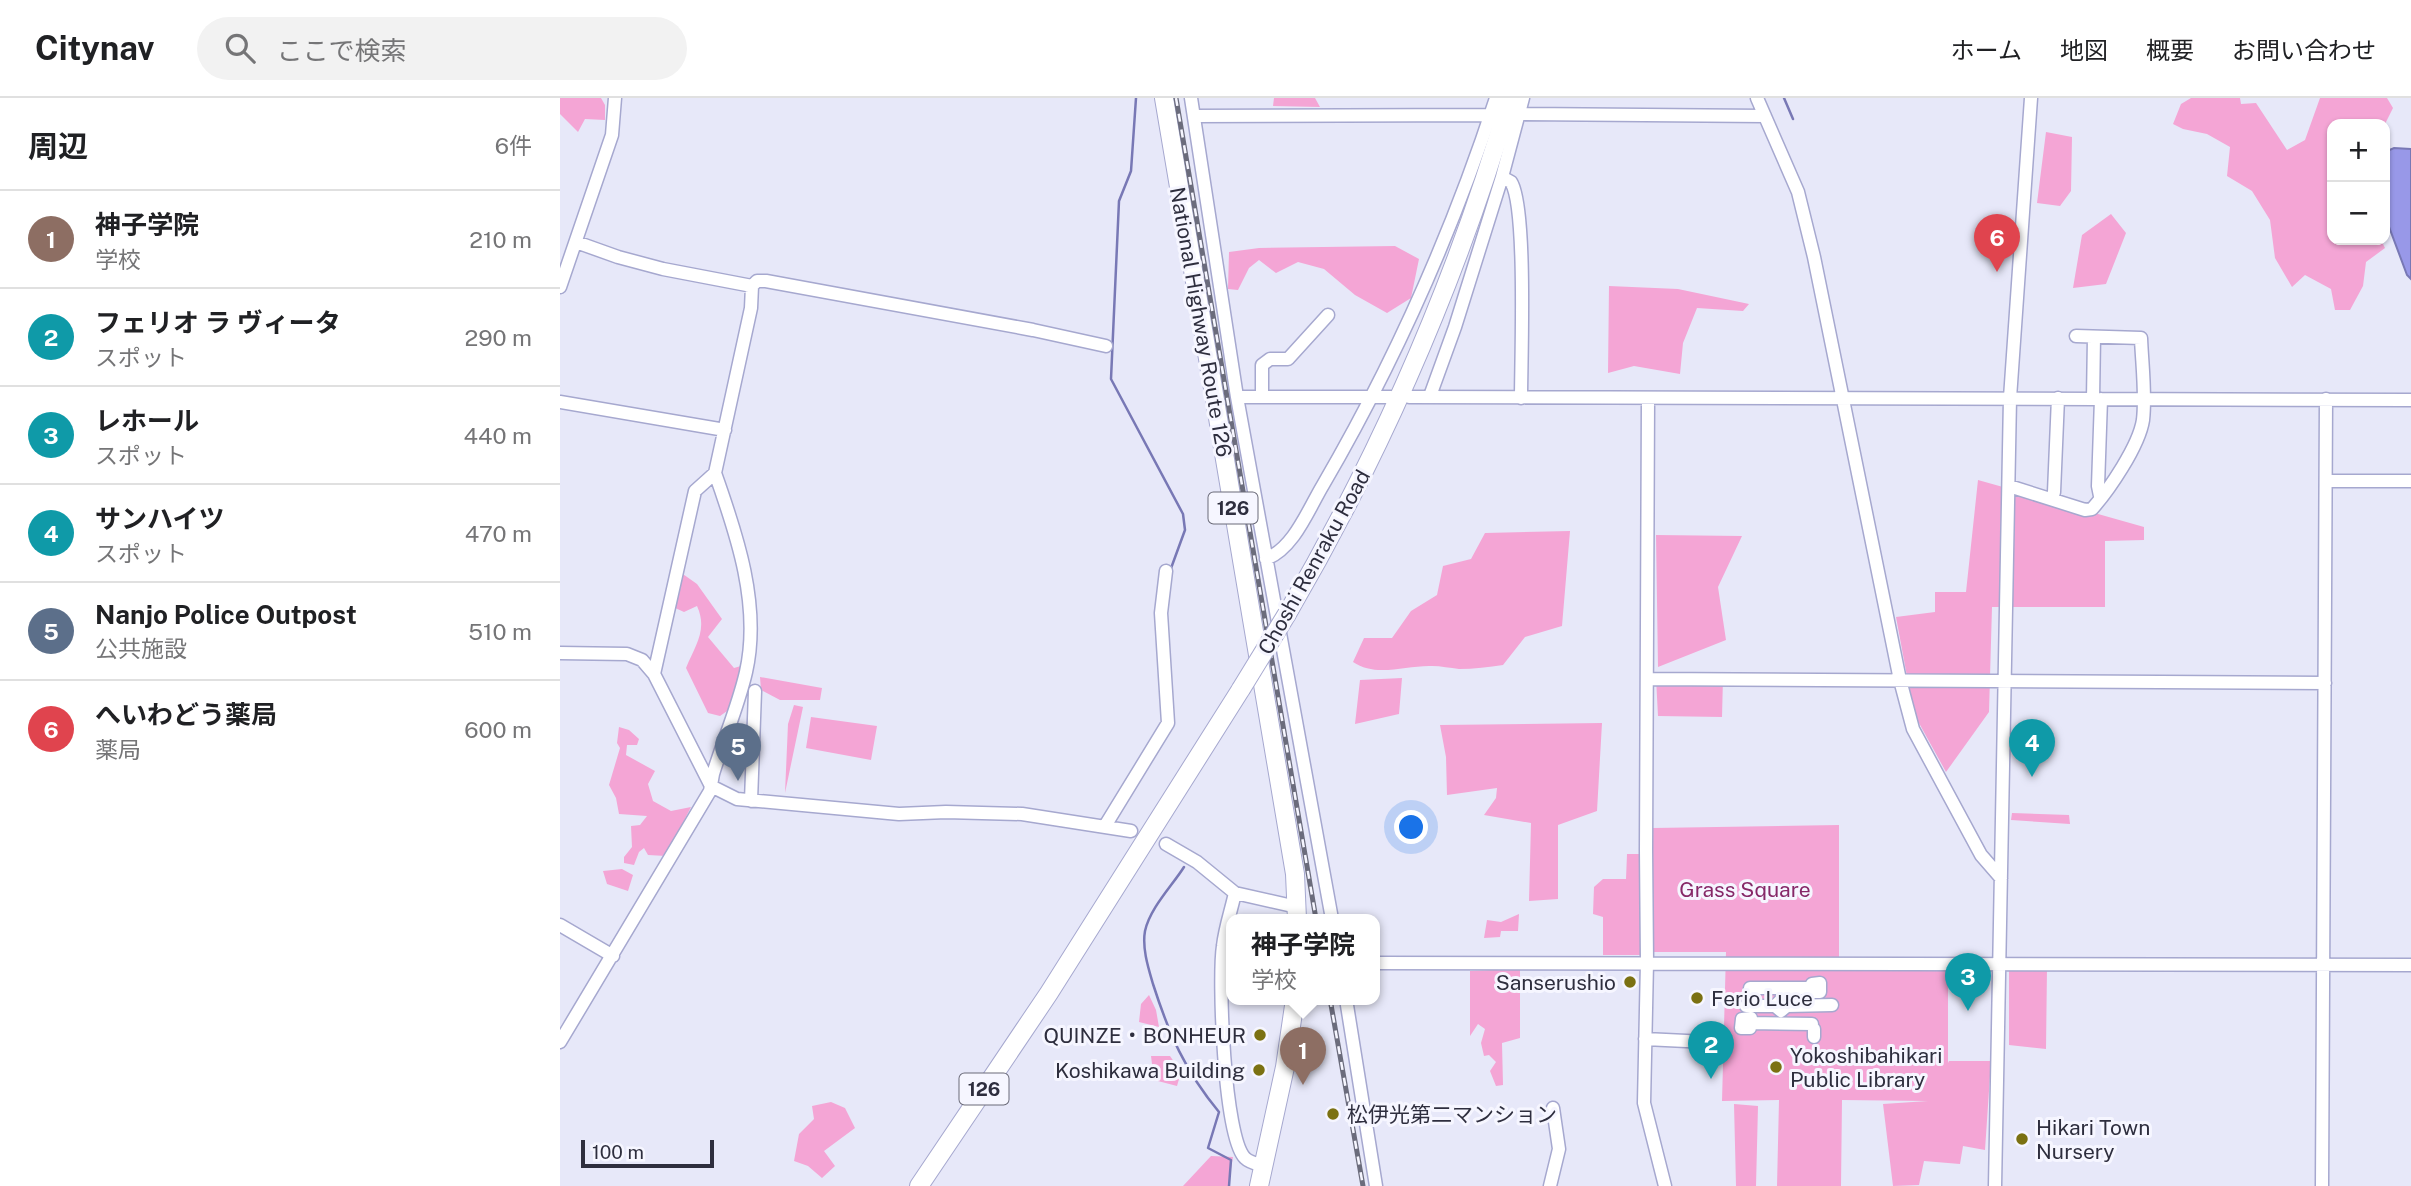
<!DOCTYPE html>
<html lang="ja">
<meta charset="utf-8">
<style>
:root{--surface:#fff;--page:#f2f2f2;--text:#202124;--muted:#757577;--line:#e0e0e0;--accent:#b45309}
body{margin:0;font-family:"Public Sans","Noto Sans JP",sans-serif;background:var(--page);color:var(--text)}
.controls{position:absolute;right:21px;top:21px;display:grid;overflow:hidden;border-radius:14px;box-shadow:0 2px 5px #0004}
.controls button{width:63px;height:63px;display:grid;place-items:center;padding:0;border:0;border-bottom:2px solid var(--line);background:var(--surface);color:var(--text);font:35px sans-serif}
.scale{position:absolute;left:21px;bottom:18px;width:133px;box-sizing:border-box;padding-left:7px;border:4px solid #2e2e3e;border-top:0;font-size:19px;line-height:24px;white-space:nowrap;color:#2e2e3e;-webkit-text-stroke:5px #f6f6ff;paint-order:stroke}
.you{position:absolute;left:852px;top:730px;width:24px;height:24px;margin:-18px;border:5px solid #fff;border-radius:50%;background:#1a73e8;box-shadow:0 0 0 10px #1a73e833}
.badge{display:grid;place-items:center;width:46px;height:46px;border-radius:50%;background:var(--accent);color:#fff;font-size:23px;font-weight:700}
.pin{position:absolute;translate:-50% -58px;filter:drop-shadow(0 2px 4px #0008)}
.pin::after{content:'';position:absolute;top:37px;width:24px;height:21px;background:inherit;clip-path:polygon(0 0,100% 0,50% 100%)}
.popup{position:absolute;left:666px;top:816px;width:154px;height:91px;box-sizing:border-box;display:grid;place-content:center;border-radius:14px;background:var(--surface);filter:drop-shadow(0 2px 5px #0005);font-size:23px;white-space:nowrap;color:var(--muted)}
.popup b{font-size:26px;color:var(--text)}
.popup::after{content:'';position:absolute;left:50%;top:100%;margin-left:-14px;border:14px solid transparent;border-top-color:var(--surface)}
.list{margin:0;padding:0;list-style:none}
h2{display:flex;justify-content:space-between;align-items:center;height:91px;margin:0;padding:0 28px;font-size:30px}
h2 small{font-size:23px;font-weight:400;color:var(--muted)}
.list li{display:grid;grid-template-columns:46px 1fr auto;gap:21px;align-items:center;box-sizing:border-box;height:98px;padding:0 28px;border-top:2px solid var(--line)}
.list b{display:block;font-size:26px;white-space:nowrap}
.list p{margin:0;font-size:23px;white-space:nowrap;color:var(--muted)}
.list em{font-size:23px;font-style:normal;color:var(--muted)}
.icon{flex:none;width:38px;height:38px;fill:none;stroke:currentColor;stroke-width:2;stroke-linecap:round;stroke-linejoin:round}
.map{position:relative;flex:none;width:1851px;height:1088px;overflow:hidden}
header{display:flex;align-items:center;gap:42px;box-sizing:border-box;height:98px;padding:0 35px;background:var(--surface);border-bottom:2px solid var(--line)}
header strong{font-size:33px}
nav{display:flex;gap:38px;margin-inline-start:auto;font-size:24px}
.search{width:490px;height:63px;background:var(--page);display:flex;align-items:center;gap:18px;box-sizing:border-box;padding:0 24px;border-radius:38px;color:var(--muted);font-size:26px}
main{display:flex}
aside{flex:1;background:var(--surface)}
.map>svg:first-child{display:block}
.green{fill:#f4a5d5}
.water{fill:#9898e8;stroke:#7878b5;stroke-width:2}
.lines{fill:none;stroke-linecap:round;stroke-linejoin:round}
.stream{stroke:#7878b5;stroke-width:2.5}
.minor-casing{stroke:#a6a8cf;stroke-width:15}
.highway-casing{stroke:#a6a8cf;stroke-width:20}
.minor{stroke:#fff;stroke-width:12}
.highway{stroke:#fff;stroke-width:18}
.rail-casing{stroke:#6b6c7c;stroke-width:5}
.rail{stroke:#f6f6ff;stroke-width:2.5;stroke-dasharray:8;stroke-linecap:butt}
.highway-bridge-casing{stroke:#a6a8cf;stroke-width:20;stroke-linecap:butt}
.highway-bridge{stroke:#fff;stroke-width:18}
.poi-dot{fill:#7b7112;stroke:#f6f6ff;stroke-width:2.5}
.labels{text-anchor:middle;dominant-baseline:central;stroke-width:6;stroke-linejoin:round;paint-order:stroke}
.shield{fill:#f6f6ff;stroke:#6a6a78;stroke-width:2}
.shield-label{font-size:19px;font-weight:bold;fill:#2e2e3e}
.street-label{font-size:21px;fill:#2e2e3e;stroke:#f6f6ff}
.park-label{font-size:21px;fill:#862868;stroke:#f6f6ff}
.poi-label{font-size:21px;fill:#2e2e3e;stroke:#f6f6ff;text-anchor:start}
</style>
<header>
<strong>Citynav</strong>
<div class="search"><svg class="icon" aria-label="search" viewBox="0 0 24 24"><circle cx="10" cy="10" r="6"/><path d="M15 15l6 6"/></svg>ここで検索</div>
<nav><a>ホーム</a><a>地図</a><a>概要</a><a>お問い合わせ</a></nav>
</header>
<main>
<aside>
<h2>周辺<small>6件</small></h2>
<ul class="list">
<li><span class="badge" style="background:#8d6e63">1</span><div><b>神子学院</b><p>学校</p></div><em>210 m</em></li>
<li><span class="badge" style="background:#0f9aa8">2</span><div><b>フェリオ ラ ヴィータ</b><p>スポット</p></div><em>290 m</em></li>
<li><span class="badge" style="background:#0f9aa8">3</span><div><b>レホール</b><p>スポット</p></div><em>440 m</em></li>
<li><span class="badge" style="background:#0f9aa8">4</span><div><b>サンハイツ</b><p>スポット</p></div><em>470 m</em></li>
<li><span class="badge" style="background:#5c6f8a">5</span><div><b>Nanjo Police Outpost</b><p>公共施設</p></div><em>510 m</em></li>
<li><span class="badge" style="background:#e0444e">6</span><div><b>へいわどう薬局</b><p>薬局</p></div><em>600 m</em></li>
</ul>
</aside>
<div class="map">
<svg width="1851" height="1088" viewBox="0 0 1851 1088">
<rect width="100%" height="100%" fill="#e7e8f9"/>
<!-- green -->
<path class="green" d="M0,0h41l4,7v15l-20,-1 -7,13 -18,-18z
M714,0h41l5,9 -47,-1z
M1631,0h49l1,6 15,-1 31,47 18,-10 15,-42h67l6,10 -8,16h-53v116h49l4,8 -19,14 -3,24 -13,24h-15l-4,-21 -26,-14 -13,12 -17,-29 -5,-38 -18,-29 -25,-15 3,-29 -23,-13 -24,-5 -10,-5 8,-20z
M1486,34l26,5 -1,54 -11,15 -23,-3z
M1551,116l15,19 -20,51 -33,4 9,-53z
M835,148l24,13 -8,39 -24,15 -32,-18 -31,-26 -26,-7 -22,11 -17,-13 -10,8 -11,22 -10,-1 1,-37 30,-4z
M1049,188l69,3 71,15 -6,7 -46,-3 -14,35 -3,31 -46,-8 -26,7z
M1418,382l166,47v13l-39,1v66h-113l-3,105 -43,60 -32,-58 -18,-97 39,-5v-20h31z
M1010,433l-8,95 -37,11 -22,28c-14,2 -29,4 -44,4 -9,-1 -18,-3 -27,-3 -26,-1 -56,12 -79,-4l11,-24h28l19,-27 26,-16 6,-29 28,-7 14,-26z
M1096,437l86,1 -24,51 8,53 -68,27z
M120,474l17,12 25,35 -14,18 26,31 7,-2 -11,43 -10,7 -12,-3 -22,-45c9,-22 22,-38 11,-62l-13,6 -11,-5z
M200,579l62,11 -2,12h-40l-19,-10z
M842,580l-3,36 -44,10 5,-44z
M1096,580h67l-1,39 -64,-1z
M234,607l9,2 -18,86 3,-69z
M251,619l66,9 -6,34 -65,-12z
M1042,625l-5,88 -39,14v74l-29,2 2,-78 -47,-8 12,-17 1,-10 -50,7 -1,-38 -6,-32z
M59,629l10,3 10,9 -2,6h-10l-1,10 29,16 -7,13 5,17 18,10 20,-4 -25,49 -18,-1 -4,-7 -5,4 -5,13 -10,-2v-6l8,-10 -1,-21 9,-1 7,-9 -28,-2 -3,-16 -7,-13 11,-37 -3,-5z
M1452,715l57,2 1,9 -59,-4z
M1279,727v139h109v99l1,-2h42l-6,89 -22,-4 -3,18 -36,-3 -5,24 -26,1 -10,-82 45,-3 -86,-1 -1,86h-64l2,-86 -57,1 4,-149h-74l1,-124z
M1067,756h14l-1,101h-37v-38l-10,-3 1,-27 9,-8h23z
M62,771l11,6 -5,16 -21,-7 -4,-13z
M959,816l-1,17h-17l-1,6 -16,1 3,-18 14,2z
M1487,870l-1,81 -37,-4v-75z
M960,871v69l-18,5 1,42 -7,1 -6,-15 6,-9 -7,-7 -5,1 -3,-13 4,-14 -7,-5 -8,12v-65z
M589,897l7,15 3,17 -20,-5 2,-18z
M591,958h19l11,16 -4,14 -23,-6z
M271,1004l14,6 10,20 -31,23 11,15 -13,12 -14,-12 -14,-5 5,-27 15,-15 -2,-13z
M1174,1006l24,2 -2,80h-20z
M651,1058l22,1 -5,29h-45z"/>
<!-- water -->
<path class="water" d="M1834,50l17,1v130l-4,-4 -22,-59v-64z"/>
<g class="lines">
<!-- stream -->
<path class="stream" d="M576,0l-5,73 -12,30 -8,178 72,135 2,16 -15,41
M1224,0l9,21
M624,769c-12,19 -34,41 -39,64 -3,17 3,36 8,53 16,50 32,87 66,128l-11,36 23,12 -2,26"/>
<defs>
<path id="minor" d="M631,0l46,299 95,522
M1197,0l41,94 16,65 86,423 13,49 68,126 20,23
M959,16l246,2
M634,18l296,-1
M16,144l42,15 45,12 89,17 5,-5h9l267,49 73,16
M0,189l52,-152 3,-37
M702,298v-31l8,-6h18l40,-44
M870,298l25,-69 47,-150
M677,299h154
M849,299l1002,3
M961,300c0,-38 6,-191 -10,-216l-9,-5 21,-79
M1088,301l-2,451 1,112 -3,141 21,83
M1533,301l1,-62
M0,304l165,28
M155,375l36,-165 1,-22
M1767,383h84
M1449,388l76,24 7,-1c17,-19 47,-63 51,-89 3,-26 -1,-56 -2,-82l-65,-2
M1540,398l-2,-10 3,-87
M1492,401l2,-7 4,-94
M706,461c28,-11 42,-49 57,-74 71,-122 129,-252 173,-387
M0,555l67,1 15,6 12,14 57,112 26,13 162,15 47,-2 76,2 109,17
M1087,581l678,4
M191,703l4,-110
M545,728l63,-103 -7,-110 5,-42
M606,746l31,18 38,31 62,14
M675,795c-4,18 -10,35 -12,53 -5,32 1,192 22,212 5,5 13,6 19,8
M0,827l53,31
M815,865l1036,2
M1260,885v9h-8v-8z
M1190,890h62
M786,901l30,187
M1186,908h29
M1227,908l-6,-6 -6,6 6,5 6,-5 45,-1
M1191,920l-1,10h-9l1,-9z
M1190,925l62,1
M1254,931v8
M1085,941l62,3
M0,944l150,-251 3,-17c10,-33 25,-67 33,-102 15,-66 -9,-137 -31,-199l-20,18 -41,183
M990,1088l9,-37 -6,-41
M1435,1088l15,-788 21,-300
M1762,1088l4,-787"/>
<path id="highway" d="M604,0l131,776 2,45
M727,516c95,-163 170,-335 223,-516
M359,1088l130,-193 192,-304
M699,1088l26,-119 10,-68"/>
</defs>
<!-- minor casing -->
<use href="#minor" class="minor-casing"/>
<!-- highway casing -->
<use href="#highway" class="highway-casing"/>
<!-- minor -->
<use href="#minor" class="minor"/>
<!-- highway -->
<use href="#highway" class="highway"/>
<defs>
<path id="rail" d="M616,0l140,821
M770,901l33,187"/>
</defs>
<!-- rail casing -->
<use href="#rail" class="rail-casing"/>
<!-- rail -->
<use href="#rail" class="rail"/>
<defs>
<path id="highway-bridge" d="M681,591l46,-75"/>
</defs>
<!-- highway-bridge casing -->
<use href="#highway-bridge" class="highway-bridge-casing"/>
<!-- highway-bridge -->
<use href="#highway-bridge" class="highway-bridge"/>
</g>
<!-- markers -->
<g class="poi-dot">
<circle cx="1070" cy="884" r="7"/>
<circle cx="1137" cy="900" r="7"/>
<circle cx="700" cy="937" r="7"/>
<circle cx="1216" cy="969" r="7"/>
<circle cx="699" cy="972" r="7"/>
<circle cx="773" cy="1016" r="7"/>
<circle cx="1462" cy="1041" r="7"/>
</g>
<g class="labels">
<!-- shield labels -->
<g class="shield">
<rect x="648.5" y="394.5" width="49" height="31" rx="5"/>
<rect x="399.5" y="975.5" width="49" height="31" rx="5"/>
</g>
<g class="shield-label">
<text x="673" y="410">126</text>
<text x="424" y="991">126</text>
</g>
<!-- street labels -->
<g class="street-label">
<text transform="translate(641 224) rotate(80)">National Highway Route 126</text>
<text transform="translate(754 464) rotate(-61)">Choshi Renraku Road</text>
</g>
<!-- park labels -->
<g class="park-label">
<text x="1185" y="791">Grass Square</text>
</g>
<!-- poi labels -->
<g class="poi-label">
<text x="1056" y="884" text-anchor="end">Sanserushio</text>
<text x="1151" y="900">Ferio Luce</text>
<text x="686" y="937" text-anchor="end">QUINZE・BONHEUR</text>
<text x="1230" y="957">Yokoshibahikari<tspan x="1230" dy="24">Public Library</tspan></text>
<text x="685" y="972" text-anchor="end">Koshikawa Building</text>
<text x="787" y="1016">松伊光第二マンション</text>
<text x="1476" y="1029">Hikari Town<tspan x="1476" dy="24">Nursery</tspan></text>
</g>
</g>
</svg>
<div class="controls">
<button>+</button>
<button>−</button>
</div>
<div class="scale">100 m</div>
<div class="you"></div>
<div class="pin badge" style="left:743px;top:987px;background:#8d6e63">1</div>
<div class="popup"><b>神子学院</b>学校</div>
<div class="pin badge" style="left:1151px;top:981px;background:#0f9aa8">2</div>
<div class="pin badge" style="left:1408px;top:913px;background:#0f9aa8">3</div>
<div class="pin badge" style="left:1472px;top:679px;background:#0f9aa8">4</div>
<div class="pin badge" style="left:178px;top:683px;background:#5c6f8a">5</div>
<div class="pin badge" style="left:1437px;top:174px;background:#e0444e">6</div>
</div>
</main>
